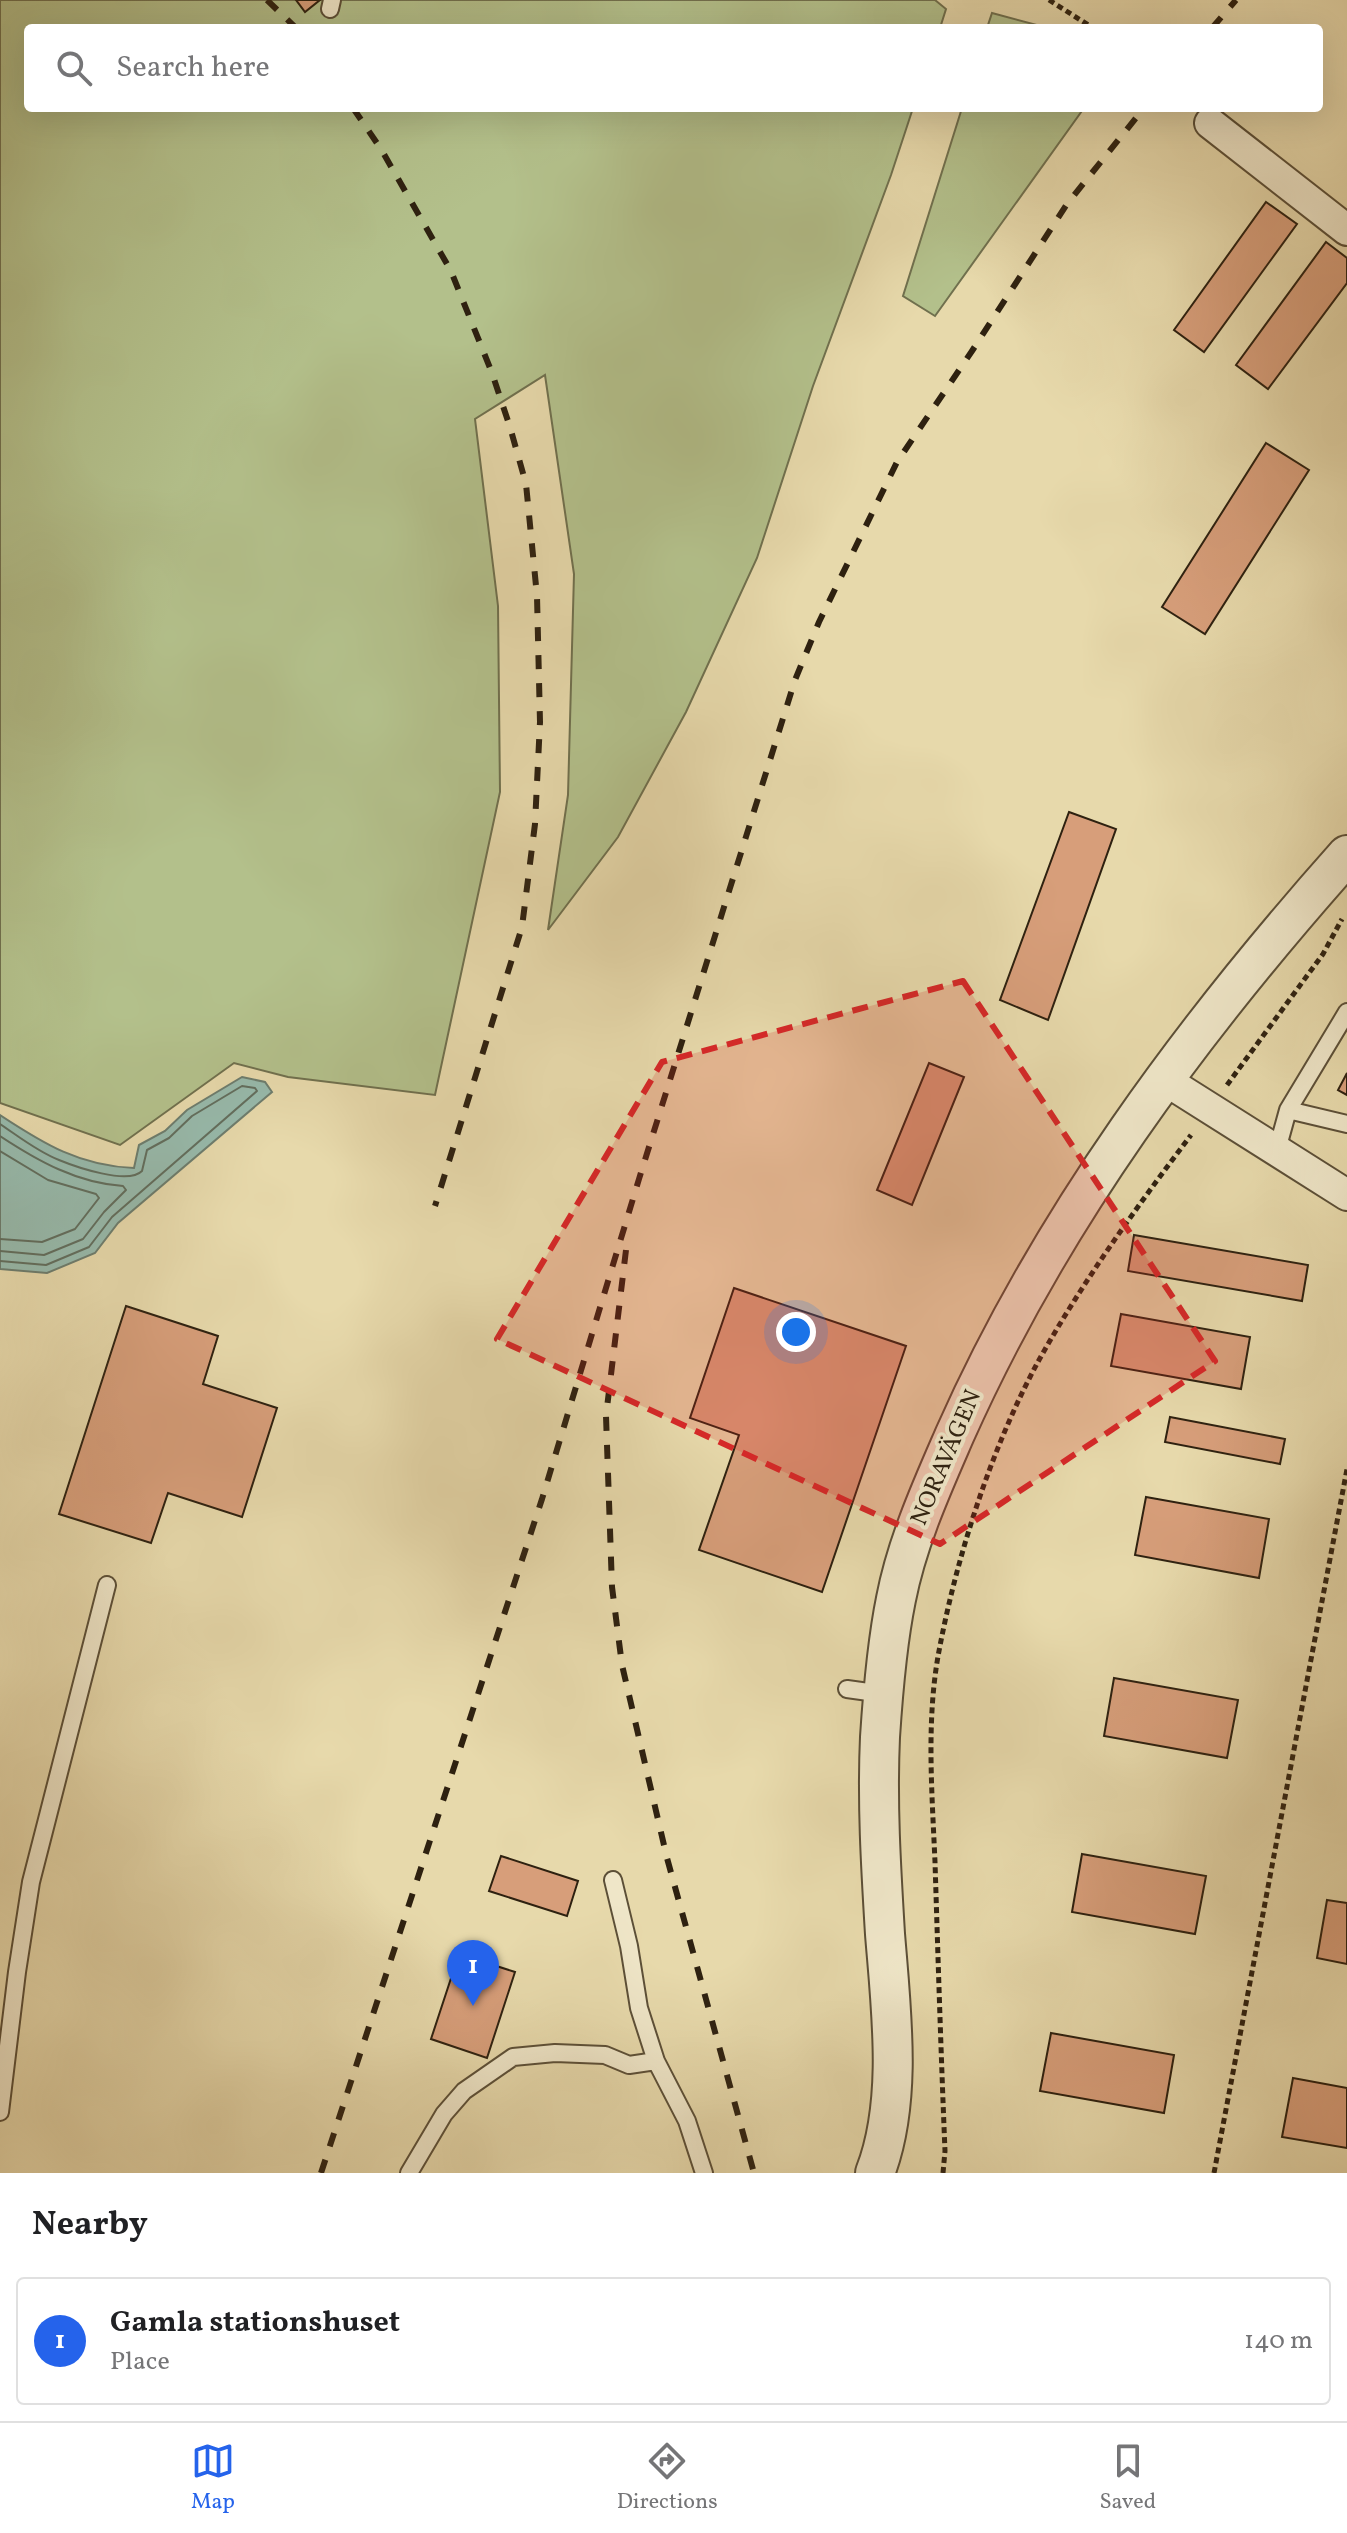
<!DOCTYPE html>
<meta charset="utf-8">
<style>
:root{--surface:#fff;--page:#f6f6f6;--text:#202124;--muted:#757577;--line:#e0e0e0;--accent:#2563eb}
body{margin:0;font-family:Vollkorn,serif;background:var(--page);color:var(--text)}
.you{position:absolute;left:796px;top:1332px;width:28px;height:28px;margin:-20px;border:6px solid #fff;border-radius:50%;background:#1a73e8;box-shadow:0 0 0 12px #1a73e833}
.badge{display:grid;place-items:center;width:52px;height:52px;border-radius:50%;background:var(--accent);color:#fff;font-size:26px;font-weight:700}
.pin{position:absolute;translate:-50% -66px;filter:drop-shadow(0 2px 4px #0008)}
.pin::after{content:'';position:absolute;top:42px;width:28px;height:24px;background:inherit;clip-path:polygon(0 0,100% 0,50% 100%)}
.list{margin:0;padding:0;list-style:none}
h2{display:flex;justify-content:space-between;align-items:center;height:104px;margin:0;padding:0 32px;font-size:34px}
h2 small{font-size:26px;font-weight:400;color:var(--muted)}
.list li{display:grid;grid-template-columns:52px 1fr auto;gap:24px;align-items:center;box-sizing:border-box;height:128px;margin:0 16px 16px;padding:0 16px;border:2px solid var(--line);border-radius:8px}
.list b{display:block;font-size:30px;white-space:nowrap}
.list p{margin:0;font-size:26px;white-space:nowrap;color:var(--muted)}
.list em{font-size:26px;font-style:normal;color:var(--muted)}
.icon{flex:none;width:44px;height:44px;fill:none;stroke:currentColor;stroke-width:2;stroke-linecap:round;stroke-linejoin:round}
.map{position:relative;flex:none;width:1347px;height:2173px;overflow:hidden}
.search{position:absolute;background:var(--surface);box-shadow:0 8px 32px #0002;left:24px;right:24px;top:24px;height:88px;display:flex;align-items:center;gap:20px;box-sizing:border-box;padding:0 28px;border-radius:8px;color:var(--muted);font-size:30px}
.sheet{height:248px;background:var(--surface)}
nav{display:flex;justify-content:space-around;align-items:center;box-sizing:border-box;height:112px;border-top:2px solid var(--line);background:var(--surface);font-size:22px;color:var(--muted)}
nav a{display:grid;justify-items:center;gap:4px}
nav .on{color:var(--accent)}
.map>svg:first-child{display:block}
.green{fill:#b3c08b;stroke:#70704e;stroke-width:2}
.water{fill:#97baac;stroke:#6d7d6e;stroke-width:2}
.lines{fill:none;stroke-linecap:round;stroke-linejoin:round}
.shore{stroke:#626e5e;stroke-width:2}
.building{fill:#d79e7a;stroke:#2e2110;stroke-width:2}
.service-casing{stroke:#5c4f37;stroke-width:20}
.minor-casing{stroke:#5c4f37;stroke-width:34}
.tertiary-casing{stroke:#5c4f37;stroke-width:42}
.path{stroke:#2e2110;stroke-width:5;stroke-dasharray:6 4;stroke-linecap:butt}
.service{stroke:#efe6c8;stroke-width:16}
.minor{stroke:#efe6c8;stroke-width:30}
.tertiary{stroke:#efe6c8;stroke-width:38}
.rail{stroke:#2e2110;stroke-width:6;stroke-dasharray:14 14;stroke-linecap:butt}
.marked{fill:#d62828;fill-opacity:0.2;stroke:#d62828;stroke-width:6;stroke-dasharray:16 10;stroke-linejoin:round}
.labels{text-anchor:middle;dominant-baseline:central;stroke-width:8;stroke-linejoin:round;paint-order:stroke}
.street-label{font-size:24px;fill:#2e2110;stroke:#efe6c8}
</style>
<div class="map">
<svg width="1347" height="2173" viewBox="0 0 1347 2173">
<rect width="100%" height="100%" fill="#e7d9ab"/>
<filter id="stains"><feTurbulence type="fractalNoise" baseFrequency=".0025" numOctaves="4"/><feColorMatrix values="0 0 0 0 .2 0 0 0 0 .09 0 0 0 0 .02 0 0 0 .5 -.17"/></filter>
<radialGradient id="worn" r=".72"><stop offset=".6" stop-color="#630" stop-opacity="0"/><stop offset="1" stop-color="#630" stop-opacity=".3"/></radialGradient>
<!-- green -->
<path class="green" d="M0,0h935l11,9 -6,19h-912v80h885l-22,67 -78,211 -56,172 -71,154 -68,125 -70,93 20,-135 6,-221 -29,-199 -70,44 23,187 2,186 -65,303 -147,-18 -54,-14 -114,82 -120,-42z
M992,13l56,15h-61z
M962,108h122l-149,208 -32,-20z"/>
<!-- water -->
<path class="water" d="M242,1077l23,5 7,10 -154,131 -23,30 -48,20 -47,-4v-154c44,29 80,51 134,53l5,-23 26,-14 22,-21z"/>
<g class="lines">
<!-- shore -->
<path class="shore" d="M0,1124c18,12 38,28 59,36 17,7 69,25 83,11l5,-21 22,-12 23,-22 50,-30 13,2 2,3 -145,126 -23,30 -43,18 -46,-4
M0,1136c38,25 77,47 123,50l3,4 -22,22 -21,27 -39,16 -44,-4
M0,1151l48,29 48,14 3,4 -24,31 -33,13 -42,-3"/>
</g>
<!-- building -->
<path class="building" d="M296,0h24l-15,12z
M1266,202l31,22 -93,128 -30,-22z
M1326,242l21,16v25l-79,106 -32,-24z
M1266,443l43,27 -104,164 -43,-27z
M1069,812l47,17 -68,191 -48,-20z
M929,1063l35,14 -52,128 -35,-15z
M1347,1073v22l-9,-5z
M1134,1235l174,30 -6,36 -174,-30z
M734,1288l172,58 -84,246 -123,-42 40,-115 -49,-17z
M126,1306l92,30 -15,48 74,24 -35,109 -74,-24 -17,50 -92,-29z
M1121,1314l129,23 -9,52 -130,-23z
M1170,1417l115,22 -5,25 -115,-22z
M1146,1497l123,22 -10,59 -124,-23z
M1114,1678l124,22 -11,58 -123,-22z
M1082,1854l124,22 -11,58 -123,-22z
M501,1856l77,25 -11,35 -78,-25z
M1327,1900l20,3v61l-30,-6z
M459,1954l56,18 -28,86 -56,-19z
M1051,2033l123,22 -10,58 -124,-22z
M1293,2078l54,10v60l-65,-11z"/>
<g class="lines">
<defs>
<path id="service" d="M330,9l2,-9
M1288,1110l59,14
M1277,1150l11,-40 59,-98
M847,1689l36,5
M613,1880l16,66 10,62 17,53 31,60 17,52
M0,2112l17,-140 14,-90 76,-297
M409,2173l35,-59 20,-23 49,-34 42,-4 50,2 24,10 27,-4"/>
<path id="minor" d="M1210,123l137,107
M1165,1080l182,115"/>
<path id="tertiary" d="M875,2173c28,-72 16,-164 10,-239 -4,-66 -8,-131 -5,-197 3,-46 7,-94 16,-138 11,-57 36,-112 59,-165 95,-214 237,-405 392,-579"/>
</defs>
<!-- service casing -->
<use href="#service" class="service-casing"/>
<!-- minor casing -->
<use href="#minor" class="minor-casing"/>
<!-- tertiary casing -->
<use href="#tertiary" class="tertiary-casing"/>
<!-- path -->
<path class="path" d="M1049,0l44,28
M1227,1085l96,-131 19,-35
M943,2173l2,-22c-4,-96 -7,-193 -10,-289 -3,-70 -9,-143 4,-211 18,-96 53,-205 100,-291 44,-79 97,-152 152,-225
M1214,2173l133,-704"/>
<!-- service -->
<use href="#service" class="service"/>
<!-- minor -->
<use href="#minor" class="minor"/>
<!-- tertiary -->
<use href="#tertiary" class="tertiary"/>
<!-- rail -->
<path class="rail" d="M267,0l29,28
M1212,28l24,-28
M353,108l28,41 70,122 41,102 18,54 16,57 11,112 3,126 -5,102 -13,103 -87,279
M626,1250l-20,166 6,171 10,78 45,193 87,315
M321,2173l221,-674 97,-320 156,-499 24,-58 78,-160 75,-111 95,-147 77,-96"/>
</g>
<!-- marked area -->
<path class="marked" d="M963,981l252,380 -275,183 -443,-205 165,-277z"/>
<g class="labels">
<!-- street labels -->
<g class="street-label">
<text transform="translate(947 1458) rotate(-67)">NORAVÄGEN</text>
</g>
</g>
<rect width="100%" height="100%" filter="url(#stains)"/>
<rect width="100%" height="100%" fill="url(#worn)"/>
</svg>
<div class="you"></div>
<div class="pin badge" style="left:473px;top:2006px">1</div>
<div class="search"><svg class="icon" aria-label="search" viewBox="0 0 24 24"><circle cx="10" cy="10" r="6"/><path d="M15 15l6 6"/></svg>Search here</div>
</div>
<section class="sheet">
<h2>Nearby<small></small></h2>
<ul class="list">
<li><span class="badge">1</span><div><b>Gamla stationshuset</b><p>Place</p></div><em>140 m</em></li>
</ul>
</section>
<nav>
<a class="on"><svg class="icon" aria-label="map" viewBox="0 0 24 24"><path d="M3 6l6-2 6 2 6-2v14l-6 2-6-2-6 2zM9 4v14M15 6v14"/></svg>Map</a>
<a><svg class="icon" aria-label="directions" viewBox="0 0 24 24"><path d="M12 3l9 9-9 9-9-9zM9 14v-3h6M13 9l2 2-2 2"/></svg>Directions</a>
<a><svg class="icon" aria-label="saved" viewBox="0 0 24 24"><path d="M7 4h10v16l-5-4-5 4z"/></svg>Saved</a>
</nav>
